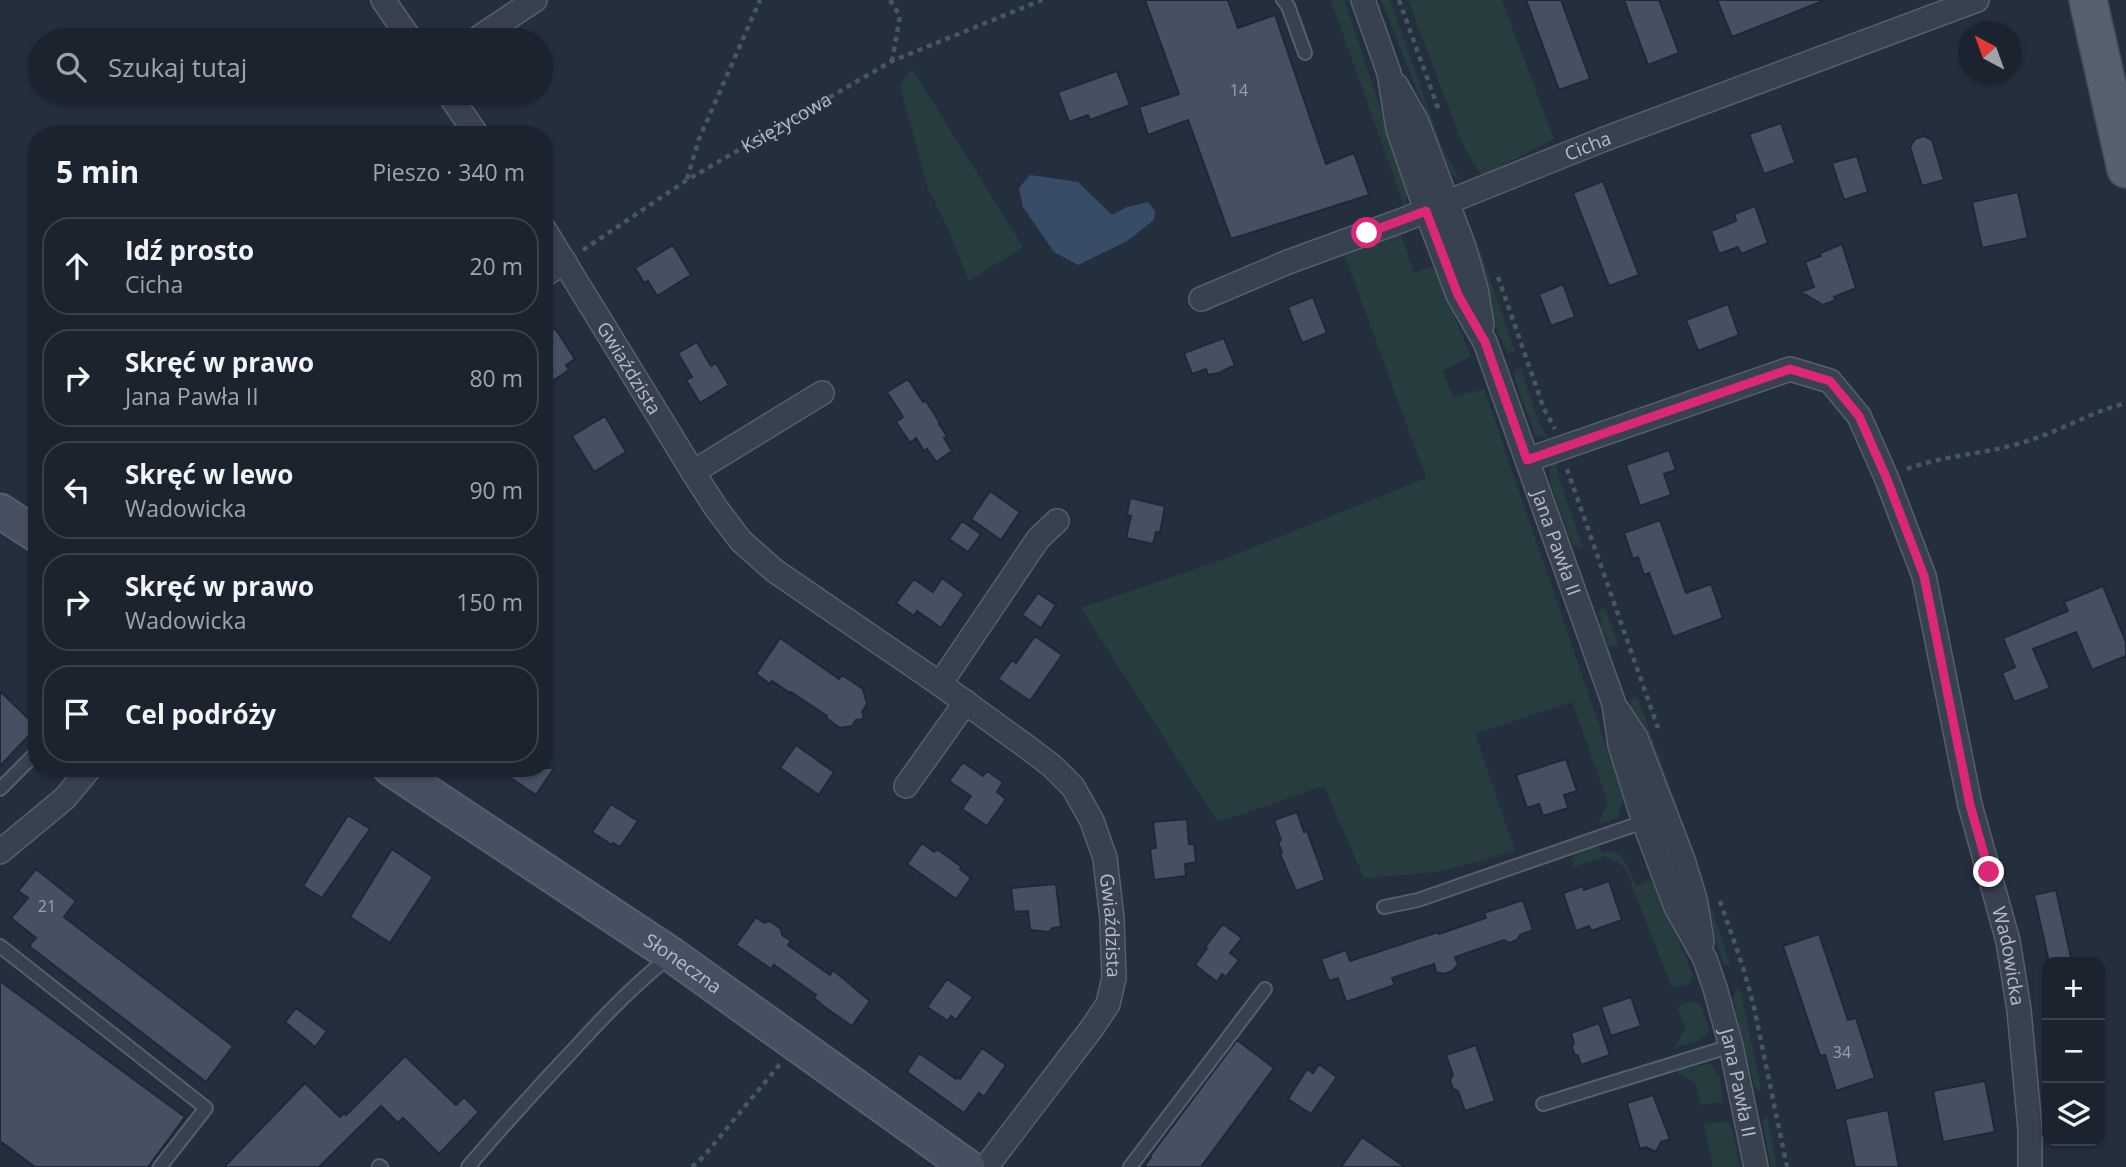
<!DOCTYPE html>
<html lang="pl">
<meta charset="utf-8">
<style>
:root{--surface:#1b232e;--page:#282f3a;--text:#f1f3f6;--muted:#a0a4aa;--line:#39404a}
body{margin:0;font-family:"Open Sans",sans-serif;background:var(--page);color:var(--text)}
.controls{position:absolute;right:21px;bottom:21px;display:grid;overflow:hidden;border-radius:14px;box-shadow:0 2px 5px #0004}
.controls button{width:63px;height:63px;display:grid;place-items:center;padding:0;border:0;border-bottom:2px solid var(--line);background:var(--surface);color:var(--text);font:35px sans-serif}
.compass{position:absolute;left:1958px;top:21px;width:63px;height:63px;border-radius:50%;background:var(--surface);box-shadow:0 2px 5px #0004;rotate:319deg}
.stop{position:absolute;width:21px;height:21px;margin:-16px;border:5px solid #db2777;border-radius:50%;background:#fff}
.stop.end{background:#db2777;border-color:#fff;box-shadow:0 2px 7px #0008}
.list{margin:0;padding:0;list-style:none}
h2{display:flex;justify-content:space-between;align-items:center;height:91px;margin:0;padding:0 28px;font-size:30px}
h2 small{font-size:23px;font-weight:400;color:var(--muted)}
.list li{display:grid;grid-template-columns:46px 1fr auto;gap:21px;align-items:center;box-sizing:border-box;height:98px;margin:0 14px 14px;padding:0 14px;border:2px solid var(--line);border-radius:28px}
.list b{display:block;font-size:26px;white-space:nowrap}
.list p{margin:0;font-size:23px;white-space:nowrap;color:var(--muted)}
.list em{font-size:23px;font-style:normal;color:var(--muted)}
.icon{flex:none;width:38px;height:38px;fill:none;stroke:currentColor;stroke-width:2;stroke-linecap:round;stroke-linejoin:round}
.map{position:relative;flex:none;width:2126px;height:1167px;overflow:hidden}
.search{position:absolute;background:var(--surface);box-shadow:0 2px 5px #0004;left:28px;top:28px;width:525px;height:77px;display:flex;align-items:center;gap:18px;box-sizing:border-box;padding:0 24px;border-radius:38px;color:var(--muted);font-size:26px}
.panel{position:absolute;background:var(--surface);box-shadow:0 2px 5px #0004;left:28px;top:126px;width:525px;height:651px;border-radius:28px}
.map>svg:first-child{display:block}
.green{fill:#263c3f}
.water{fill:#394c67}
.building{fill:#455162;stroke:#1f2835;stroke-width:2}
.lines{fill:none;stroke-linecap:round;stroke-linejoin:round}
.lane-casing{stroke:#565f6c;stroke-width:16}
.street-casing{stroke:#565f6c;stroke-width:26}
.secondary-casing{stroke:#565f6c;stroke-width:37}
.primary-casing{stroke:#414a57;stroke-width:40}
.path{stroke:#44595c;stroke-width:4.5;stroke-dasharray:5 5;stroke-linecap:butt}
.lane{stroke:#38414e;stroke-width:12}
.street{stroke:#38414e;stroke-width:23}
.secondary{stroke:#465061;stroke-width:33}
.primary{stroke:#56606e;stroke-width:37}
.route{stroke:#db2777;stroke-width:9}
.labels{text-anchor:middle;dominant-baseline:central;stroke-width:6;stroke-linejoin:round;paint-order:stroke}
.number-label{font-size:16px;fill:#98a1af}
.street-label{font-size:19px;fill:#b4bcc9;stroke:#1d2633}
</style>
<div class="map">
<svg width="2126" height="1167" viewBox="0 0 2126 1167">
<rect width="100%" height="100%" fill="#242f3e"/>
<!-- green -->
<path class="green" d="M1331,0h13l65,192 -5,14z
M1381,0h9l52,147 17,31 -7,-3 -12,-27z
M1408,0h94l52,139 -72,37 -19,-31z
M912,69l111,178 -54,34 -17,-44 -25,-51 -27,-101z
M1399,229l15,44 19,-7 38,90 -28,15 10,26 31,-8 140,409 -7,20 -19,7 10,-23 -36,-100 -97,32 40,117 -77,21 -74,6 -40,-92 -106,36 -137,-214 146,-50 199,-80 -82,-225z
M1480,250l35,102 -8,1 -9,-22 -25,-80z
M1521,368l18,55 9,16 -13,-4 -21,-58 1,-6z
M1556,459l3,19 24,70 -10,-3 -23,-62c-1,-10 -1,-17 6,-24z
M1605,607l14,40 -11,-1 -8,-21 2,-5 -4,-8z
M1637,696l55,151 -5,2 -55,-138 -2,-11z
M1597,844l6,8c20,-5 27,19 33,34l18,-7 39,97 -4,8 -17,4 -47,-121 -20,-11 -31,11 -2,-8 6,-6z
M1692,862h4l35,105 -8,-3z
M1740,988l22,104 -7,-4 -22,-89 3,-9z
M1694,1001l7,3 8,26 -8,10 -27,8 12,-21 -9,-20z
M1710,1063l10,13 3,26 -22,3 -5,-21 -20,-13z
M1767,1115l10,52h-6l-9,-46z
M1726,1121l6,6 8,40h-27l-9,-42z"/>
<!-- water -->
<path class="water" d="M1030,175l48,7 34,33 15,-8 21,-5 7,9 -1,9 -27,21 -49,24 -24,-13 -31,-45 -4,-19z"/>
<!-- building -->
<path class="building" d="M1145,0h83l10,28 37,-13 51,149 28,-11 15,42 -138,44 -43,-119 -40,15 -9,-28 40,-13z
M1526,0h35l29,79 -31,11z
M1624,0h35l20,53 -31,12z
M1717,0h106v1l-91,36z
M1117,71l13,34 -40,15 -2,-5 -19,7 -11,-30z
M1781,123l14,40 -31,11 -15,-40z
M1924,136l8,4 12,40 -22,6 -12,-39 5,-8z
M1857,156l11,36 -24,8 -12,-37z
M1603,181l36,94 -30,11 -36,-93z
M2018,192l10,46 -46,10 -10,-46z
M1755,206l13,37 -27,11 -3,-7 -19,7 -8,-23 25,-10 -2,-7z
M1842,244l14,44 -22,9 2,3 -13,5 -22,-13 13,-5 -9,-25 16,-6 -1,-3z
M673,245l18,30 -34,21 -9,-15 -4,2 -9,-15z
M1563,284l12,33 -24,9 -12,-32z
M1313,297l14,36 -25,10 -14,-36z
M1728,304l11,31 -41,16 -12,-31z
M555,328l20,31 -9,6 3,5 -18,12 -7,-10v-37z
M1224,338l11,27 -16,8 -11,2 -2,-6 -14,5 -8,-21z
M697,342l14,24 5,-3 13,22 -29,18 -14,-23 6,-3 -14,-24z
M908,379l15,23 3,-1 14,22 -1,1 8,12 -3,2 8,13 -16,11 -9,-13 -3,2 -8,-13 -6,5 -14,-21 7,-5 -16,-25z
M605,416l21,36 -32,20 -22,-36z
M1669,450l7,20 -12,4 7,21 -31,11 -14,-41z
M990,491l30,21 -19,28 -30,-21z
M1130,498l35,8 -5,27 -4,-1 -3,12 -27,-6 5,-22 -4,-1z
M1660,520l26,73 25,-9 12,34 -50,19 -24,-64 -5,2 -6,-18 -5,2 -9,-26z
M962,521l19,13 -13,18 -19,-13z
M942,578l22,16 -23,34 -24,-17 -3,5 -18,-13 18,-24 19,13z
M2103,586l23,56v14l-34,14 -16,-38 -43,17 17,39 -36,14 -12,-29 13,-6 -12,-29 65,-27 -4,-9z
M1038,593l18,12 -15,23 -19,-13z
M1035,636l27,19 -32,46 -32,-22 14,-19 4,3z
M780,638l59,41 3,-4 21,14 4,15 -5,8 2,7 -8,1 -4,6 -12,2 -14,-10 1,-2 -36,-24 -1,1 -18,-12 -2,3 -14,-10z
M0,691l37,36 -37,39z
M796,745l38,27 -15,23 -39,-27z
M1566,759l11,32 -13,4 4,13 -25,8 -4,-12 -12,4 -11,-33z
M963,762l20,14 4,-5 16,11 -6,10 9,7 -19,27 -25,-17 9,-13 -22,-15z
M496,768h58l-18,27z
M611,804l27,17 -18,26 -7,-4 -1,2 -20,-13z
M1297,812l7,20 3,-1 18,49 -29,11 -16,-37 2,-1 -4,-11 3,-2 -7,-20z
M348,815l22,14 -48,69 -19,-12z
M1187,819l2,25h5l2,18 -11,2 1,12 -32,4 -4,-31 6,-1 -3,-26z
M922,843l12,9 3,-3 25,18 -2,2 11,9 -15,21 -49,-35z
M392,849l41,28 -43,66 -40,-26z
M36,869l40,32 -12,16 169,129 -27,36 -177,-136 7,-8 -25,-20 17,-20 -10,-7z
M1609,881l13,39 -31,11 -2,-5 -13,5 -13,-38 20,-7 1,4z
M1056,884l5,43 -8,1 -4,4 -19,-2 -2,-19 -14,1 -3,-24z
M2056,890l16,72h-23l-15,-67z
M1523,900l10,30 -13,5 -3,5 -8,3 -5,-3 -49,17 3,8 -6,6 -8,3 -8,-2 -2,-8 -42,14 3,7 -49,17 -8,-24 -9,3 -8,-22 25,-9 4,11 88,-29 1,2 47,-16 -2,-5z
M756,917l8,6 6,-2 11,8 1,6 9,6 -3,4 42,30 3,-5 37,31 -18,25 -29,-20 -9,-8 2,-3 -42,-30 -3,4 -35,-24z
M1223,924l19,14 -12,15 9,7 -13,17 -4,-3 -5,8 -22,-17 12,-17 -2,-1z
M1819,934l29,86 8,-2 19,60 -39,13 -11,-36 -5,1 -37,-110z
M947,979l26,18 -17,23 -5,-4 -3,5 -21,-14z
M0,981l185,136 -37,50h-113l-35,-26z
M1631,997l10,29 -30,10 -10,-29z
M296,1008l31,23 -12,16 -30,-25z
M1599,1023l11,32 -29,10 -3,-9 -4,-2 -2,-7 2,-4 -3,-10z
M1237,1040l37,28 -73,99h-57l7,-10 -1,-1z
M1476,1045l19,56 -30,10 -7,-20 -5,-2 -3,-9 3,-5 -7,-20z
M982,1048l24,17 -22,32 -5,-4 -15,20 -57,-41 12,-19 37,26 1,-2 3,2z
M405,1056l51,49 8,-8 15,15 -40,42 -36,-36 -5,5 -17,-17 -62,61h-95l81,-84 35,34 4,-4 2,2z
M1319,1064l18,13 -26,37 -23,-15 19,-30 6,4z
M1985,1081l10,51 -52,10 -10,-51z
M1653,1095l17,44 -9,3 -5,10 -10,-5 -6,2 -13,-46z
M1888,1110l11,57h-44l-10,-48z
M1362,1137l43,30h-64z"/>
<g class="lines">
<defs>
<path id="lane" d="M1283,0l5,6 17,47
M0,789l37,-37
M1384,907l34,-7 228,-79
M0,946l206,162 -46,59
M1543,1104l188,-58
M379,1166l2,1
M468,1167c35,-41 71,-81 108,-120 29,-32 59,-63 93,-90
M1130,1167l135,-178"/>
<g id="street">
<path d="M383,0l28,40"/>
<path id="s2" d="M1363,0l26,73 9,56 28,81 32,85 27,47 129,362 6,41 24,77 32,85 29,52 10,29 16,58 25,121"/>
<path d="M475,40l60,-40"/>
<path d="M1396,85l21,37 47,125 12,42 6,36"/>
<path d="M448,93l29,42"/>
<path id="s3" d="M544,229l149,243 23,36 25,33 34,30 165,113 87,63 25,19 21,21 19,34 13,37 7,61 2,59 -6,26 -16,24 -106,139"/>
<path d="M544,275l21,-13"/>
<path id="s4" d="M1201,299l87,-37 115,-42 199,-80 375,-140"/>
<path id="s5" d="M1527,460l263,-91 40,12 29,35 27,61 38,99 46,229 38,136 11,69 11,119v38"/>
<path d="M693,472l129,-79"/>
<path d="M940,684l98,-145 19,-18"/>
<path d="M1619,712l17,26 47,122 12,39 7,43"/>
<path d="M906,786l60,-84"/>
<path d="M0,852l65,-54 25,-30"/>
</g>
<g id="secondary">
<path d="M0,511l37,24"/>
<path id="s6" d="M390,768l282,187 296,212"/>
</g>
<path id="primary" d="M2088,0l38,169"/>
</defs>
<!-- lane casing -->
<use href="#lane" class="lane-casing"/>
<!-- street casing -->
<use href="#street" class="street-casing"/>
<!-- secondary casing -->
<use href="#secondary" class="secondary-casing"/>
<!-- primary casing -->
<use href="#primary" class="primary-casing"/>
<!-- path -->
<g class="path">
<path d="M890,0l10,16 -8,45"/>
<path d="M1399,0l40,111"/>
<path d="M687,179l12,-40 61,-139"/>
<path id="s1" d="M583,250l104,-70 205,-119 150,-61"/>
<path d="M1498,277l46,132 11,20"/>
<path d="M1567,469l91,259"/>
<path d="M1907,469c38,-14 79,-15 117,-27 35,-10 66,-30 102,-39"/>
<path d="M1720,901l23,66 11,40 33,160"/>
<path d="M692,1167l12,-11 76,-92"/>
</g>
<!-- lane -->
<use href="#lane" class="lane"/>
<!-- street -->
<use href="#street" class="street"/>
<!-- secondary -->
<use href="#secondary" class="secondary"/>
<!-- primary -->
<use href="#primary" class="primary"/>
</g>
<g class="lines">
<!-- route -->
<path class="route" d="M1367,233l59,-22 32,84 27,47 42,118 263,-91 40,12 29,35 27,61 38,99 46,229 19,67"/>
</g>
<g class="labels">
<!-- number labels -->
<g class="number-label">
<text x="1239" y="90">14</text>
<text x="47" y="906">21</text>
<text x="1842" y="1052">34</text>
</g>
<!-- street labels -->
<g class="street-label">
<text stroke="none"><textPath href="#s1" startOffset="240">Księżycowa</textPath></text>
<text stroke="none"><textPath href="#s4" startOffset="416">Cicha</textPath></text>
<text stroke="none"><textPath href="#s3" startOffset="163">Gwiaździsta</textPath></text>
<text stroke="none"><textPath href="#s2" startOffset="578">Jana Pawła II</textPath></text>
<text stroke="none"><textPath href="#s3" startOffset="929">Gwiaździsta</textPath></text>
<text stroke="none"><textPath href="#s5" startOffset="928">Wadowicka</textPath></text>
<text stroke="none"><textPath href="#s6" startOffset="352">Słoneczna</textPath></text>
<text stroke="none"><textPath href="#s2" startOffset="1150">Jana Pawła II</textPath></text>
</g>
</g>
</svg>
<div class="controls">
<button>+</button>
<button>−</button>
<button><svg class="icon" aria-label="layers" viewBox="0 0 24 24"><path d="M12 4l9 5-9 5-9-5zM3 14l9 5 9-5"/></svg></button>
</div>
<svg class="compass" viewBox="-18 -18 36 36"><path d="M0-13l5 13h-10z" fill="#e53935"/><path d="M0 13l5-13h-10z" fill="#a0a4aa"/></svg>
<div class="stop" style="left:1367px;top:233px"></div>
<div class="stop end" style="left:1989px;top:872px"></div>
<div class="search"><svg class="icon" aria-label="search" viewBox="0 0 24 24"><circle cx="10" cy="10" r="6"/><path d="M15 15l6 6"/></svg>Szukaj tutaj</div>
<section class="panel">
<h2>5 min<small>Pieszo · 340 m</small></h2>
<ul class="list">
<li><svg class="icon" aria-label="ahead" viewBox="0 0 24 24"><path d="M12 20V5M6 11l6-6 6 6"/></svg><div><b>Idź prosto</b><p>Cicha</p></div><em>20 m</em></li>
<li><svg class="icon" aria-label="right" viewBox="0 0 24 24"><path d="M7 20v-9h11M14 6l5 5-5 5"/></svg><div><b>Skręć w prawo</b><p>Jana Pawła II</p></div><em>80 m</em></li>
<li><svg class="icon" aria-label="left" viewBox="0 0 24 24"><path d="M17 20v-9H6M10 6l-5 5 5 5"/></svg><div><b>Skręć w lewo</b><p>Wadowicka</p></div><em>90 m</em></li>
<li><svg class="icon" aria-label="right" viewBox="0 0 24 24"><path d="M7 20v-9h11M14 6l5 5-5 5"/></svg><div><b>Skręć w prawo</b><p>Wadowicka</p></div><em>150 m</em></li>
<li><svg class="icon" aria-label="arrive" viewBox="0 0 24 24"><path d="M6 21V4h12l-3 4 3 4H6"/></svg><div><b>Cel podróży</b></div></li>
</ul>
</section>
</div>
